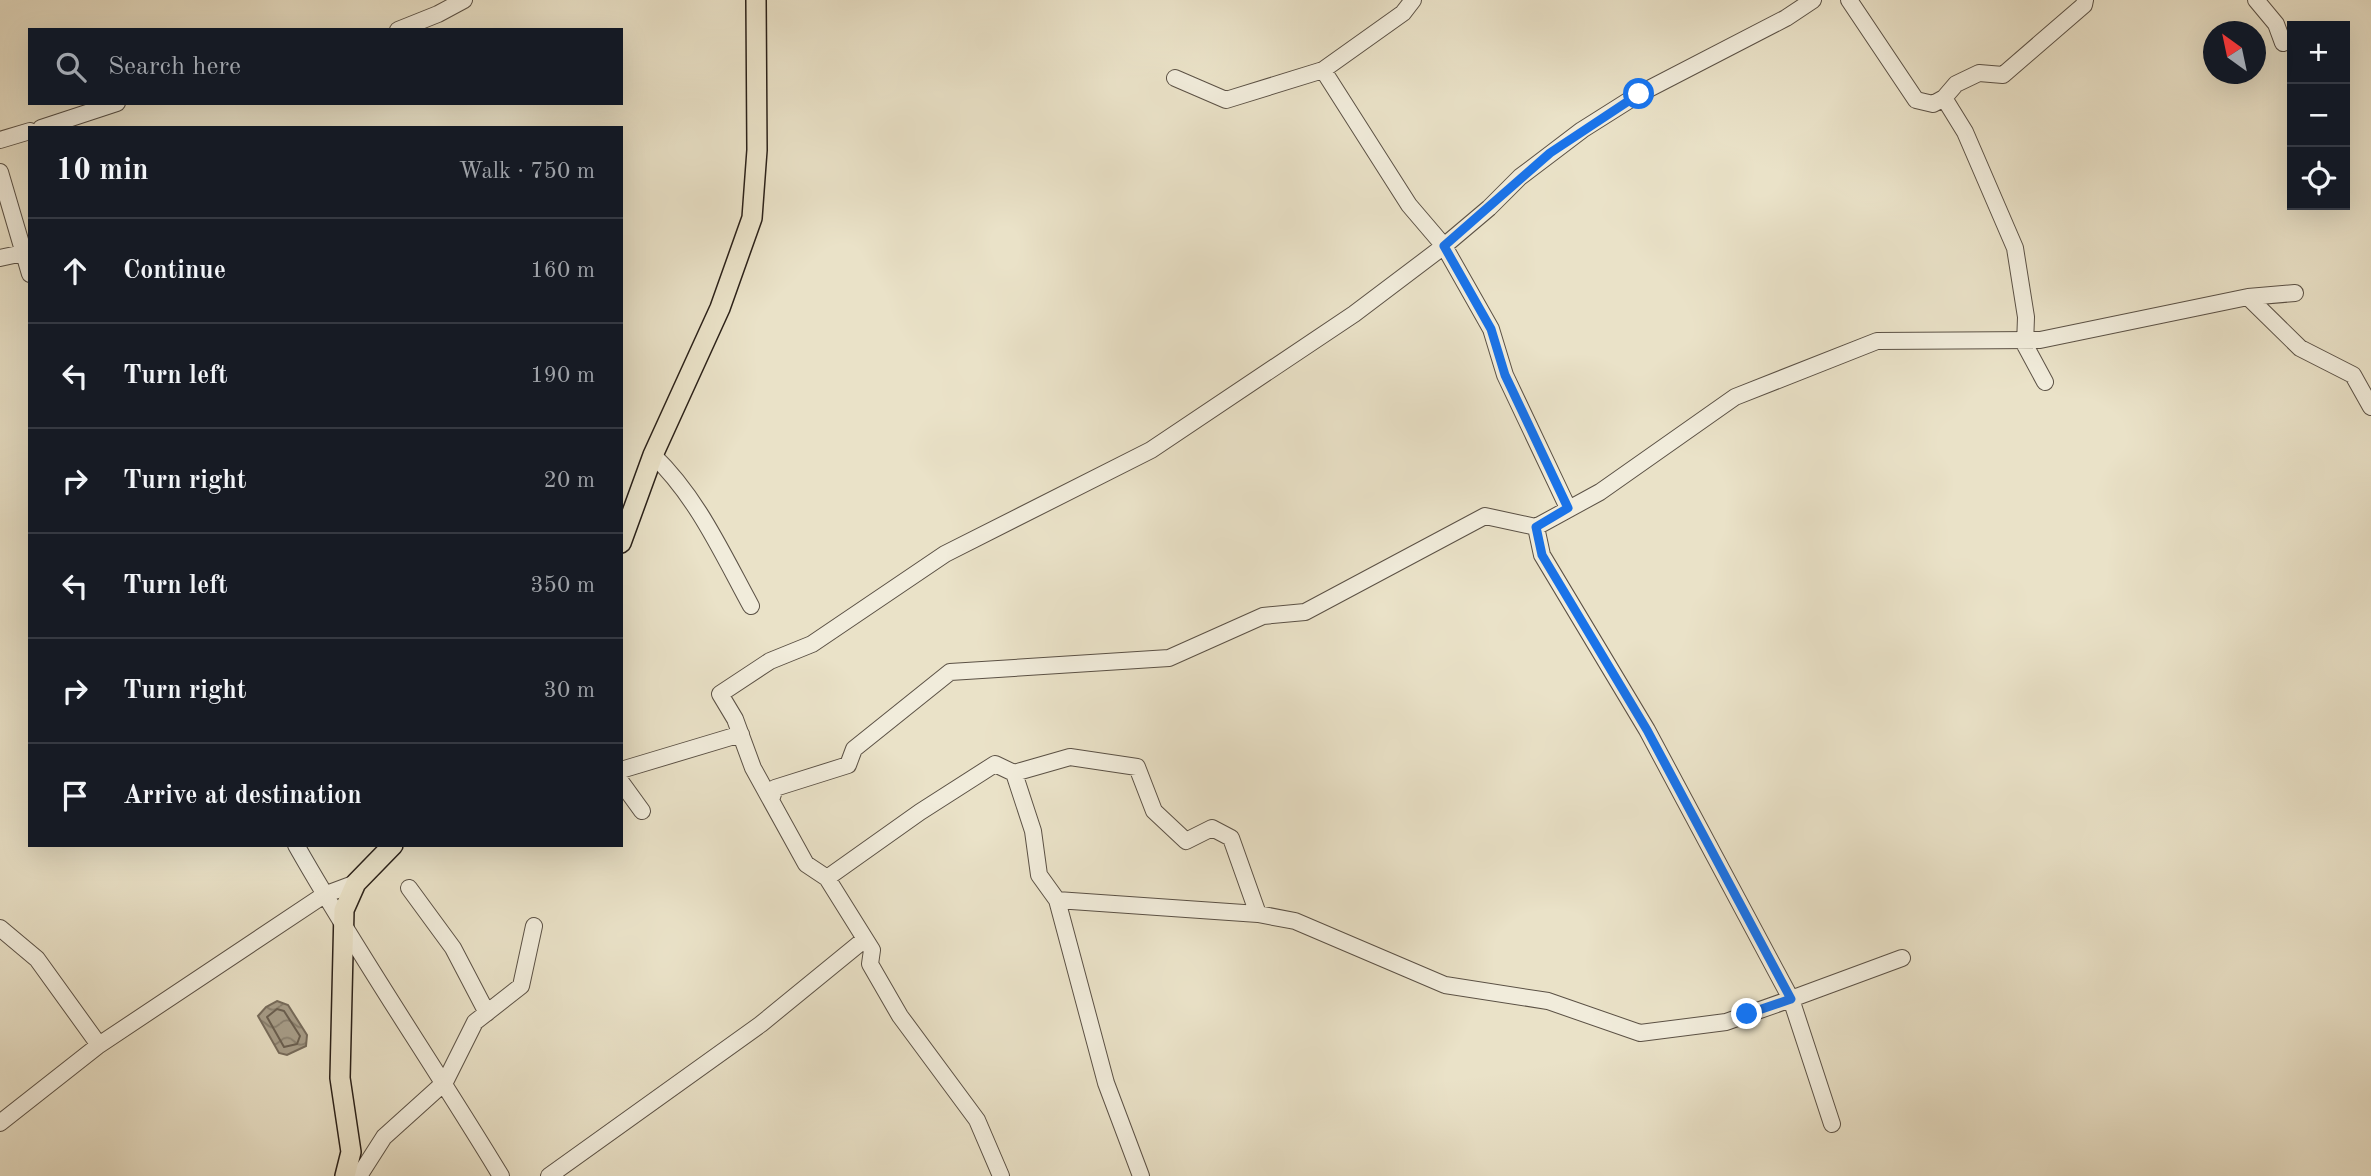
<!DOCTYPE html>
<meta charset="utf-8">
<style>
:root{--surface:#171b24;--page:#20242c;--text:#f1f3f6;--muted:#9ea1a6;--line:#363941}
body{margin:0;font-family:"Old Standard TT",serif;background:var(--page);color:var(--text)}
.controls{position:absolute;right:21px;top:21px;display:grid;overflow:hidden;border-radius:0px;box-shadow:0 7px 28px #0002}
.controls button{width:63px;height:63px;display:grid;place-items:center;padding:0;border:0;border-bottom:2px solid var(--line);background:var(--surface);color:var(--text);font:35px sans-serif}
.compass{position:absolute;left:2203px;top:21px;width:63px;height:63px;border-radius:50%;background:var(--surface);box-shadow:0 7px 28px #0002;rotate:327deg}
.stop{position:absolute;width:21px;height:21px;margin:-16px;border:5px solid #1a73e8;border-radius:50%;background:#fff}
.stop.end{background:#1a73e8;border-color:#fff;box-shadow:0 2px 7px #0008}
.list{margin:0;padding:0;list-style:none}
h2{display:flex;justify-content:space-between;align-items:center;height:91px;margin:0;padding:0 28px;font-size:30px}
h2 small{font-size:23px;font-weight:400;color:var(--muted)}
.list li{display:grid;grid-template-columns:46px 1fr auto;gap:21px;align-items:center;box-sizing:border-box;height:105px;padding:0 28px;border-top:2px solid var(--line)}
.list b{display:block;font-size:26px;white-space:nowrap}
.list em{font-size:23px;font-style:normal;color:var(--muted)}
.icon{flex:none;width:38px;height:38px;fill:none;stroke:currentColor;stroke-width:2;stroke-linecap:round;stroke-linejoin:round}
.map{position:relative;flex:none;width:2371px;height:1176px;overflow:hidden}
.search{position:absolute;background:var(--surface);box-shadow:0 7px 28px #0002;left:28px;top:28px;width:595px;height:77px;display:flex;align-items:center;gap:18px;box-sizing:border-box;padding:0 24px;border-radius:0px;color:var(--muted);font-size:26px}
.panel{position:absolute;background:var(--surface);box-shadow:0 7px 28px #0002;left:28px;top:126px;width:595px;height:721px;border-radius:0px}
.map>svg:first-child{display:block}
.water{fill:url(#water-waves);stroke:#776d5e;stroke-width:2}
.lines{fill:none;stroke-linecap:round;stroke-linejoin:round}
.shore{stroke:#6a6052;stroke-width:2}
.minor-casing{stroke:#5b5145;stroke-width:18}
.major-casing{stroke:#2b2119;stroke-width:22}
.minor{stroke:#f1ecdb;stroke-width:16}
.major{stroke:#eae2c8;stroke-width:19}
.route{stroke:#1a73e8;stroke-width:9}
</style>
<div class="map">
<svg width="2371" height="1176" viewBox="0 0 2371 1176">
<defs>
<pattern id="water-waves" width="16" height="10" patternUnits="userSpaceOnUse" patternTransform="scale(1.75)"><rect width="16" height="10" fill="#a9a08c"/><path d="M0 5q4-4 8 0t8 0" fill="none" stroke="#8a8272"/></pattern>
</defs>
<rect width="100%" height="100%" fill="#eae2c8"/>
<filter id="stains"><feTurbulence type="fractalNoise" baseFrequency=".00286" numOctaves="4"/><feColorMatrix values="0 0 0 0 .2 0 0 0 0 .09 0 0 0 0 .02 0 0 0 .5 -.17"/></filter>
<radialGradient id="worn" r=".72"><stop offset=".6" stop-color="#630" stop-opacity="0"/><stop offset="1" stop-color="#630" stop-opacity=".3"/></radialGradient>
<!-- water -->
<path class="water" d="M277,1001l11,4 19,30 -1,11 -19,9 -8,-2 -21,-37 8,-9z"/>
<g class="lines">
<!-- shore -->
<path class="shore" d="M277,1009l7,2 16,25 -3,8 -13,3 -17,-30z"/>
<defs>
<path id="minor" d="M1413,0l-10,13 -80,57 86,135 35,41 47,83 14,46 63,133
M1849,0l67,100 17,4 11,-6 12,-14 23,-11 24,2 81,-70 1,-5
M2256,0l20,24 7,19
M398,30l40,-16 26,-14
M1175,78l51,22 97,-30
M1944,98l21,34 50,116 11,69 -1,28 20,37
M41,128l76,-25
M0,140l30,-9
M0,172l30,102
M0,258l23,-5
M2248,297l47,-4
M653,455c44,42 69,98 98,151
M621,770l120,-36
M1014,773l56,-16 67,10 17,44 32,30 26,-13 19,10 27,76
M621,782l21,29
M771,800l4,-12 73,-23 6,-16 96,-77 219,-14 94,-42 42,-4 180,-96 51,11
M296,845c64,113 138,220 205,331
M827,878l93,-66 75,-48 19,9 19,58 6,44 18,25
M409,888l44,60 34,65
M0,928l37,31 62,86
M0,1123l99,-78 225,-150 32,-12
M1832,1124l-41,-125 111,-41
M359,1176l25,-39 61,-55 30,-60 46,-36 13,-60
M549,1176l212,-152 104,-85
M1001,1176l-24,-56 -77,-104 -30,-52 2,-14 -45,-72 -21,-14 -53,-96 -18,-49 -15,-25 50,-33 42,-17 133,-90 206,-104 203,-136 90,-68 45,-38 31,-31 62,-47 57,-36 147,-76 27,-18
M1141,1176l-35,-93 -49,-183 201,14 37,7 150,64 103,16 92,32 86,-11 65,-23 -144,-269 -105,-175 -6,-28 64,-35 135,-95 142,-56 163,-1 208,-43 52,51 53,27 18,32"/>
<path id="major" d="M621,543l32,-88 67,-147 32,-90 5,-68 -1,-150
M345,1176l6,-24 -11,-74 4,-168 12,-27 37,-38"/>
</defs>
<!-- minor casing -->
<use href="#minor" class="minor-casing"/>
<!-- major casing -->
<use href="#major" class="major-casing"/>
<!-- minor -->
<use href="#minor" class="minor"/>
<!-- major -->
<use href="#major" class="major"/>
</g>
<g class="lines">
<!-- route -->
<path class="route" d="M1639,94l-89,59 -106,93 47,83 14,46 63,133 -32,19 6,28 105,175 144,269 -44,15"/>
</g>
<rect width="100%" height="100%" filter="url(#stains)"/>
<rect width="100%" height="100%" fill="url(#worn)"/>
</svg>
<div class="controls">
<button>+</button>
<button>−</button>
<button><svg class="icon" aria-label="locate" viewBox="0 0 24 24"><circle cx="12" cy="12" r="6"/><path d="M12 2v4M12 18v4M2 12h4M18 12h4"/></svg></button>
</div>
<svg class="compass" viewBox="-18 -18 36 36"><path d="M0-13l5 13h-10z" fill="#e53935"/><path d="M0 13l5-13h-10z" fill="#9ea1a6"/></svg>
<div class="stop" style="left:1639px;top:94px"></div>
<div class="stop end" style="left:1747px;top:1014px"></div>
<div class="search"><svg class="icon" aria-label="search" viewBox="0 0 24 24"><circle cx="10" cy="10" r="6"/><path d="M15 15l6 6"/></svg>Search here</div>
<section class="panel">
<h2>10 min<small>Walk · 750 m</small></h2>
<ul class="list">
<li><svg class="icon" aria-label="ahead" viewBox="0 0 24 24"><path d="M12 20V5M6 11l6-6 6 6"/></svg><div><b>Continue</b></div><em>160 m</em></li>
<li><svg class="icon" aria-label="left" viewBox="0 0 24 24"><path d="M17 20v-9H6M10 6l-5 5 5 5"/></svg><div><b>Turn left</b></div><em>190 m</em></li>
<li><svg class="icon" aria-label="right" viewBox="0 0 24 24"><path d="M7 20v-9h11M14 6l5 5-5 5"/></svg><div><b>Turn right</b></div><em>20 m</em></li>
<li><svg class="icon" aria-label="left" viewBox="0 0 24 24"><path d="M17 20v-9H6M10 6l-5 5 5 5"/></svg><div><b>Turn left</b></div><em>350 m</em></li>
<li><svg class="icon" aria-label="right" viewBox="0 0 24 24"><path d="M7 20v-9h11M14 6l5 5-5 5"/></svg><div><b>Turn right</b></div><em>30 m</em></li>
<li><svg class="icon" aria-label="arrive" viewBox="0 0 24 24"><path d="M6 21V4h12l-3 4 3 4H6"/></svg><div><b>Arrive at destination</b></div></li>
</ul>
</section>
</div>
